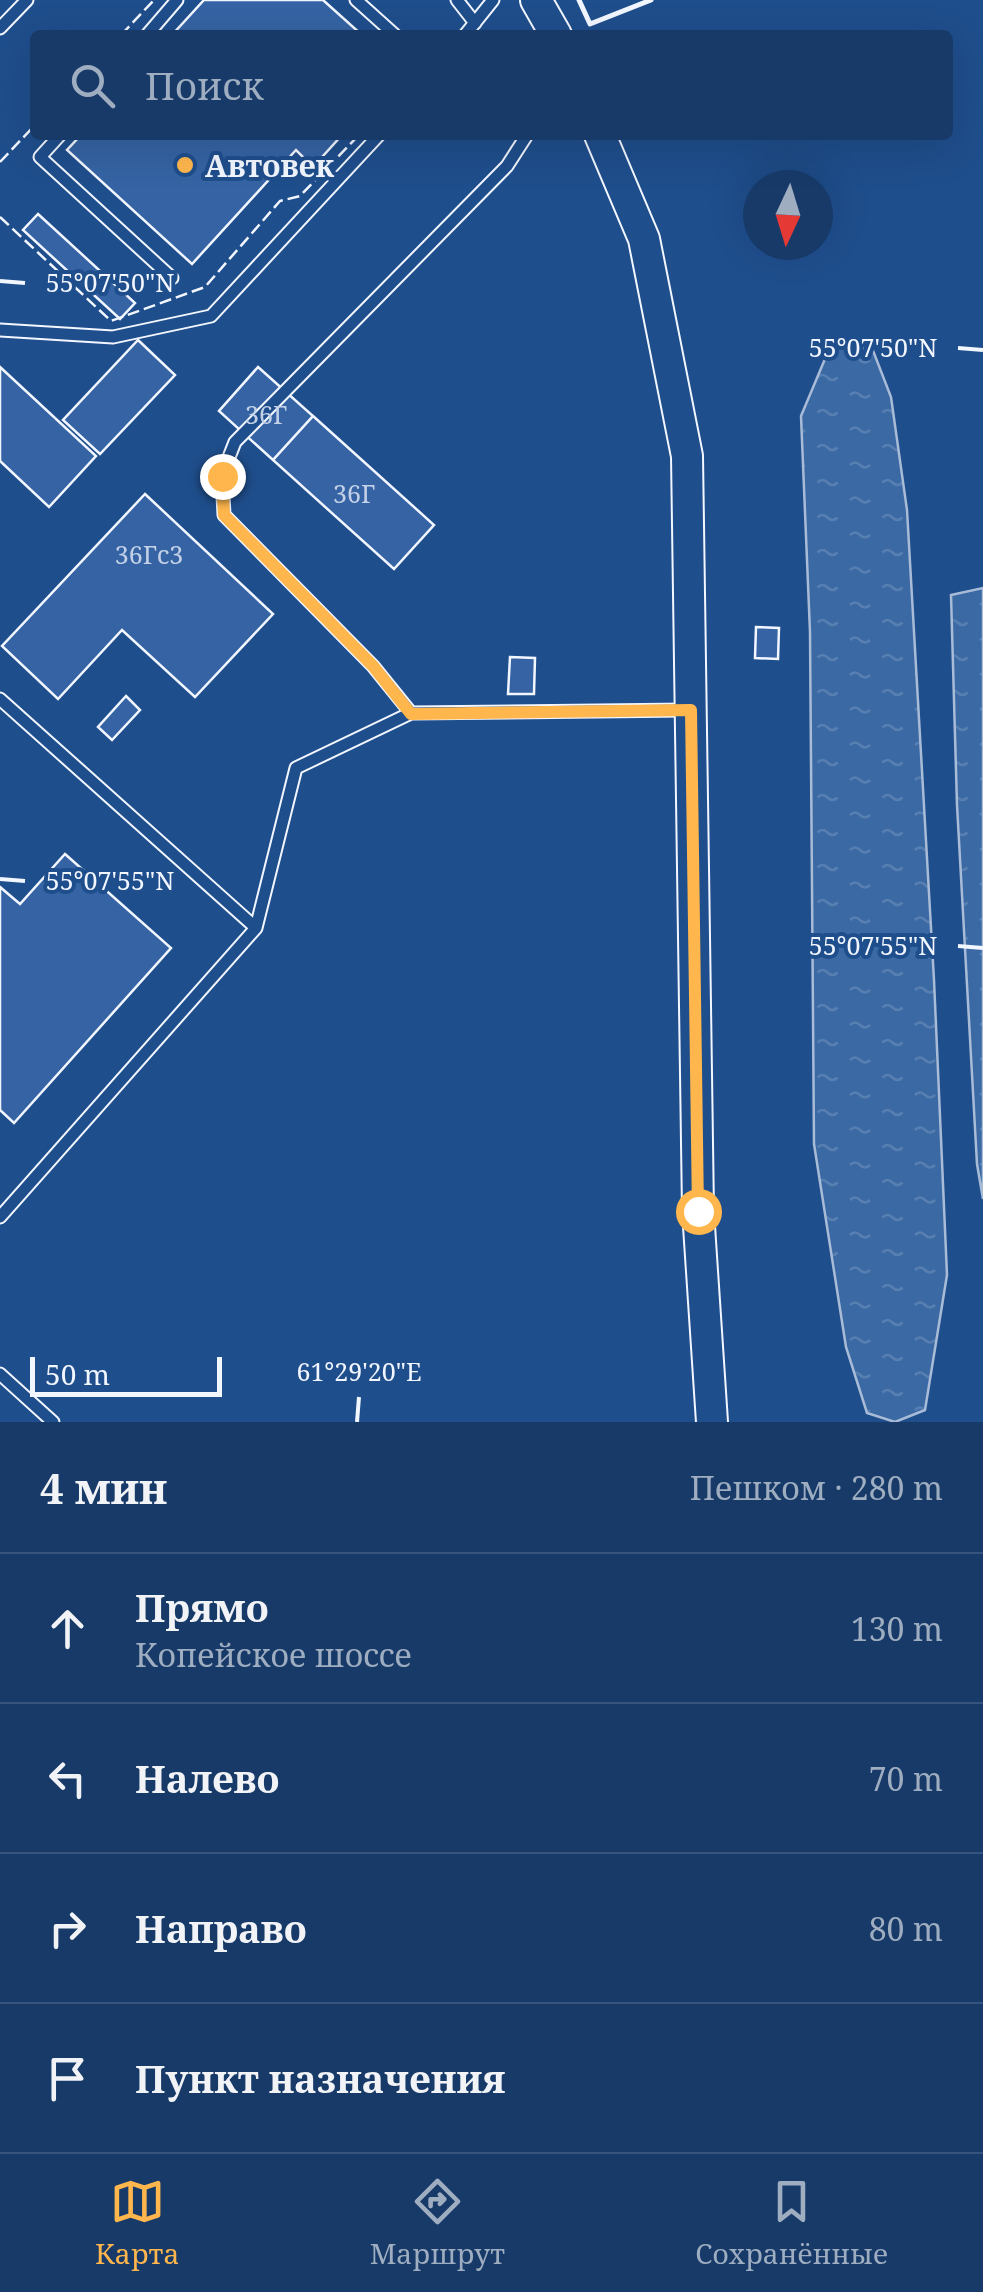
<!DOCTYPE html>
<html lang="ru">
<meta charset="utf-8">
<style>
:root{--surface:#173a69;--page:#244571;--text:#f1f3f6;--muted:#9eadc0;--line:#36547d;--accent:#ffb74d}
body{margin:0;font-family:"Noto Serif",serif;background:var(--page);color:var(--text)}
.compass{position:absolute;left:743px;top:170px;width:90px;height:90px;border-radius:50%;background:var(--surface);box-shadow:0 10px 40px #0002;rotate:184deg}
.scale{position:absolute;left:30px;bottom:25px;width:192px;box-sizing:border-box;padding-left:10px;border:5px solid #f2f6ff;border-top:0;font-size:28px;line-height:35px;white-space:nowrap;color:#f2f6ff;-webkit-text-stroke:8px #1f4e8c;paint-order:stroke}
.stop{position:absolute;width:30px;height:30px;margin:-22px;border:8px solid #ffb74d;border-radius:50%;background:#fff}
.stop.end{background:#ffb74d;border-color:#fff;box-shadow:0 2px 10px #0008}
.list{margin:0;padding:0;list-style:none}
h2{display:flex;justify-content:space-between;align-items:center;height:130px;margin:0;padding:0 40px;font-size:42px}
h2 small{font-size:32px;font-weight:400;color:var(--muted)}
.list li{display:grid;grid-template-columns:65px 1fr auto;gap:30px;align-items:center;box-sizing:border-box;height:150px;padding:0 40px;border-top:2px solid var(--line)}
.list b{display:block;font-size:38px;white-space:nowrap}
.list p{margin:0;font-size:32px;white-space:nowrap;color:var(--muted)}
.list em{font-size:32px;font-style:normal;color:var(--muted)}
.icon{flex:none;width:55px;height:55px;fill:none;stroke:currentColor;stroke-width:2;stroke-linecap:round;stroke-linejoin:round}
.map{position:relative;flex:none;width:983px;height:1422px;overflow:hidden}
.search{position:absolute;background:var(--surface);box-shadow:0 10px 40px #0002;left:30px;right:30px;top:30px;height:110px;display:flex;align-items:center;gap:25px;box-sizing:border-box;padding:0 35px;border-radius:10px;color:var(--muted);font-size:38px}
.sheet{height:730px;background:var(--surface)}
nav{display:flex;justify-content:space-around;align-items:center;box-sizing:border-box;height:140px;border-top:2px solid var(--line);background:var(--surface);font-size:28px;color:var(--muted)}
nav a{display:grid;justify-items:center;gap:5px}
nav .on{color:var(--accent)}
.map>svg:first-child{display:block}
.water{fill:url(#water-ripples);stroke:#a8bbd7;stroke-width:2.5}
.building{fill:#3563a3;stroke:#f2f6ff;stroke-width:2.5}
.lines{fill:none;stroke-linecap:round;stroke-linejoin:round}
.service-casing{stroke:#f2f6ff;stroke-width:15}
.tertiary-casing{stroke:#f2f6ff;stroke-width:34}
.service{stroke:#1f4e8c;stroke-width:11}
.tertiary{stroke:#1f4e8c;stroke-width:30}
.fence{stroke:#f2f6ff;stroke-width:2.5;stroke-dasharray:12 5;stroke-linecap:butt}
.wall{stroke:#f2f6ff;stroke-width:5}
.route{stroke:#ffb74d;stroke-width:12}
.ticks{fill:none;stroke:#f2f6ff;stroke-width:4}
.poi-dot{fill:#ffb74d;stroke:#1f4e8c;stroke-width:4}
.labels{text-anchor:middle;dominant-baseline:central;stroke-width:8;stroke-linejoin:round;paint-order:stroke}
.number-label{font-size:25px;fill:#c3d1e8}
.poi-label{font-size:30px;font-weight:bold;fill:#f2f6ff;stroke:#1f4e8c;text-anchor:start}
.ticks-label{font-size:25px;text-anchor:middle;fill:#f2f6ff;stroke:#1f4e8c;stroke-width:8;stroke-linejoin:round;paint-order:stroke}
</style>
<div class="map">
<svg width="983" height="1422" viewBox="0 0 983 1422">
<defs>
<pattern id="water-ripples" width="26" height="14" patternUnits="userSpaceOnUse" patternTransform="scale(2.5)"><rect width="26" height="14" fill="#3b69a3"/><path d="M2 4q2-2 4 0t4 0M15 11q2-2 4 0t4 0" fill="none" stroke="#587fb1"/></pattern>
</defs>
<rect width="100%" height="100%" fill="#1f4e8c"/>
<!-- water -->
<path class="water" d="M830,347l42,1 19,49 16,113 27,470 13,295 -22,135 -30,12 -28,-9 -21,-66 -32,-203 -4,-512 -9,-216z
M983,588v611l-6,-35 -20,-359 -6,-210z"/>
<!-- building -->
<path class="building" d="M204,0h119l39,35h-190z
M81,135h261l-29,32 -17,-17 -104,114 -125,-114z
M38,214l97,89 -15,16 -97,-89z
M138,340l37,35 -75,79 -37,-34z
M0,367l96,89 -47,51 -49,-46z
M258,367l55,49 -40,44 -54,-49z
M313,416l121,109 -40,44 -121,-109z
M145,494l128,120 -78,83 -73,-67 -64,69 -56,-53z
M756,627l23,1 -1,31 -23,-1z
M510,657l25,1 -1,36h-26z
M126,696l14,14 -28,30 -14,-13z
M65,854l106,94 -157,175 -14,-13v-223l20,17z"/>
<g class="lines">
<defs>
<path id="service" d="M356,0l39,35
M457,0l18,23
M0,28l27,-28
M147,35l30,-35
M465,35l28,-35
M60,135l-20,22 132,121
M0,330l113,7 98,-21 168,-181
M0,699l256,229
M411,713l276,-3
M0,1217l256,-289 40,-160 115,-55 -38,-47 -149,-151 -2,-40 13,-33 272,-276 20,-31
M0,1374l53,48"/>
<path id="tertiary" d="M536,0l20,35
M600,135l44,104 43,217 11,755 14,211"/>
</defs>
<!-- service casing -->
<use href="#service" class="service-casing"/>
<!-- tertiary casing -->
<use href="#tertiary" class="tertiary-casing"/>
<!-- service -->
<use href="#service" class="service"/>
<!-- tertiary -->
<use href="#tertiary" class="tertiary"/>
<!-- fence -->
<path class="fence" d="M121,35l33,-35
M0,162l35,-37
M0,217l111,104 94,-34 75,-86 20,-5 59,-61"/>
<!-- wall -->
<path class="wall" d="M579,0l11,24 61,-24"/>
</g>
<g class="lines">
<!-- route -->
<path class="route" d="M222,476l2,39 149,151 38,48 280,-4 7,501"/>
</g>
<!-- ticks -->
<path class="ticks" d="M0,281l25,2M958,348l25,2M0,879l25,2M958,946l25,2M357,1422l2,-25"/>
<!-- markers -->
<circle class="poi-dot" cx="185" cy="165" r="10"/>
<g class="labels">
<!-- number labels -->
<g class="number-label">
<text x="266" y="414">36Г</text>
<text x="354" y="493">36Г</text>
<text x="149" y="554">36Гс3</text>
</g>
<!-- poi labels -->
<g class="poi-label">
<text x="205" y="165">Автовек</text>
</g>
</g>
<g class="ticks-label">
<text x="110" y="292">55°07'50"N</text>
<text x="873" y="357">55°07'50"N</text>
<text x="110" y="890">55°07'55"N</text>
<text x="873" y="955">55°07'55"N</text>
<text x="359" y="1381">61°29'20"E</text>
</g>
</svg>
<svg class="compass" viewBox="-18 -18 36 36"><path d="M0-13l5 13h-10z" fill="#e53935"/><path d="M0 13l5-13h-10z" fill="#9eadc0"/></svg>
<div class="scale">50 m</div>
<div class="stop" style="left:698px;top:1211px"></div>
<div class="stop end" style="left:222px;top:476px"></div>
<div class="search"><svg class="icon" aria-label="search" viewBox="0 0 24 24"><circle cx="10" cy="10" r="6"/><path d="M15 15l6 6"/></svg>Поиск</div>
</div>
<section class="sheet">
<h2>4 мин<small>Пешком · 280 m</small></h2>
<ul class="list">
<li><svg class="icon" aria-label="ahead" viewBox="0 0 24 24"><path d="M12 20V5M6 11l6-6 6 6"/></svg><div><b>Прямо</b><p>Копейское шоссе</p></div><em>130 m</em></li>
<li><svg class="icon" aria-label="left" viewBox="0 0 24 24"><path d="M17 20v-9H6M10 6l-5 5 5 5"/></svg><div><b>Налево</b></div><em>70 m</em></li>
<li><svg class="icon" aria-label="right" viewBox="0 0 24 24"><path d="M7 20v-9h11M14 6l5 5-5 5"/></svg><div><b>Направо</b></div><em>80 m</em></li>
<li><svg class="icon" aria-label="arrive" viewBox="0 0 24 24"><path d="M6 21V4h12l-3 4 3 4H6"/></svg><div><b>Пункт назначения</b></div></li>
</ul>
</section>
<nav>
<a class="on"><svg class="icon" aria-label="map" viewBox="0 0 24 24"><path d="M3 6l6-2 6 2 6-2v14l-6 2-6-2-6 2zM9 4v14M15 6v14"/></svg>Карта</a>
<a><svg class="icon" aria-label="directions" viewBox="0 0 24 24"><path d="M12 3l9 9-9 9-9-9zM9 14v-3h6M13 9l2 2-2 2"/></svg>Маршрут</a>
<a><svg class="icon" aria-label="saved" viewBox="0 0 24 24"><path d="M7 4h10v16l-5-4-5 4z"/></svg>Сохранённые</a>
</nav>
